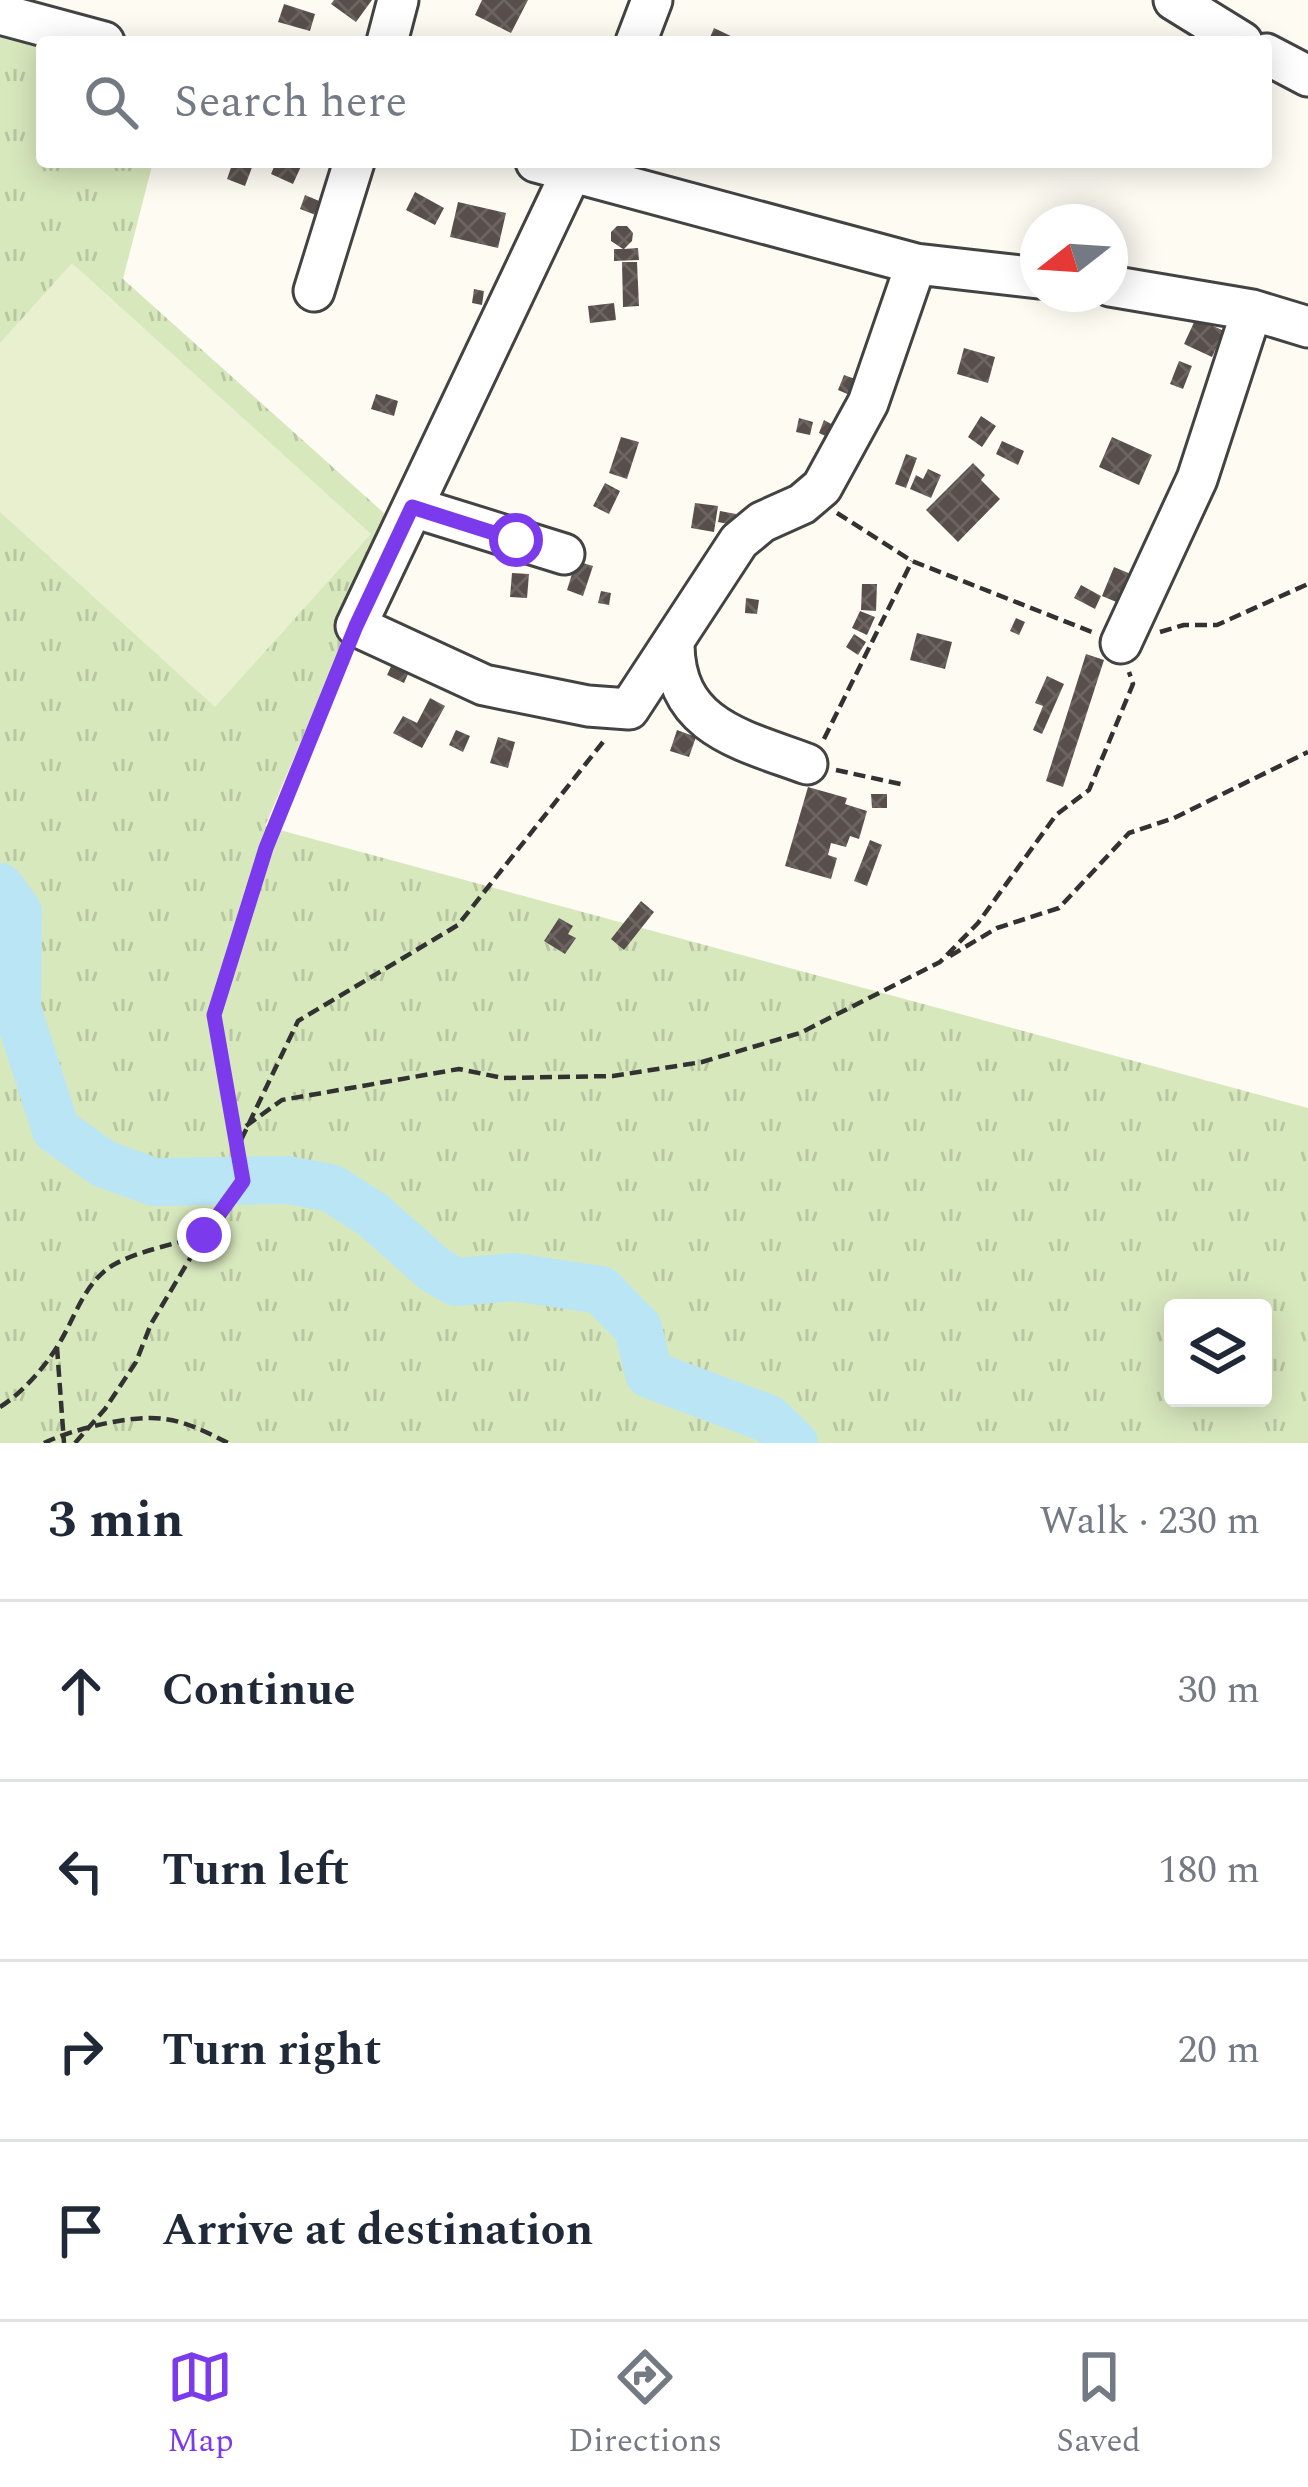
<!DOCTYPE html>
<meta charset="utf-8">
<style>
:root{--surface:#fff;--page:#f2f2f3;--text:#1f2937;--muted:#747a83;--line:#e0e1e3;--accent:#7c3aed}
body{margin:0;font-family:Spectral,serif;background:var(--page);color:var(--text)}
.controls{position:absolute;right:36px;bottom:36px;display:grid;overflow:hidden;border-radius:12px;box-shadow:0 6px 30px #0003}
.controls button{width:108px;height:108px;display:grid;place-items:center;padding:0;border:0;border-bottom:3px solid var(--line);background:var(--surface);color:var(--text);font:60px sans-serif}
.compass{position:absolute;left:1020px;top:204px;width:108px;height:108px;border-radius:50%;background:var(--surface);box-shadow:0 6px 30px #0003;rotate:253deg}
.stop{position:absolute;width:36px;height:36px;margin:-27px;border:9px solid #7c3aed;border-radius:50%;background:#fff}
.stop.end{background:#7c3aed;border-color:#fff;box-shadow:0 3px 12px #0008}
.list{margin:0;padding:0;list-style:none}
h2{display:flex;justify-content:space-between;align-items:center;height:156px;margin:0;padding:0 48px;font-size:51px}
h2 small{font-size:39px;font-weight:400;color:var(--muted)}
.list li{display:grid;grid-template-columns:78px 1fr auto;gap:36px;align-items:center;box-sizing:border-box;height:180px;padding:0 48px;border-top:3px solid var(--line)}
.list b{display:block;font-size:45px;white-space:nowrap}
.list em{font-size:39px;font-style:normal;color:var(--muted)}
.icon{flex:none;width:66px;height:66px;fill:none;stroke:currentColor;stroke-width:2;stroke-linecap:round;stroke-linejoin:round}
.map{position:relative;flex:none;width:1308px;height:1443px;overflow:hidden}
.search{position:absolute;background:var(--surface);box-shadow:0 6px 30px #0003;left:36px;right:36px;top:36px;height:132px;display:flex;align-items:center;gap:30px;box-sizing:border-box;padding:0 42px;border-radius:12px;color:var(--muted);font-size:45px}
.sheet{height:876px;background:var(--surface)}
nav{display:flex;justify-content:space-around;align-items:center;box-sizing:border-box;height:168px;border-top:3px solid var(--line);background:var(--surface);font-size:33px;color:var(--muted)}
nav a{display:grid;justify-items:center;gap:6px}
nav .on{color:var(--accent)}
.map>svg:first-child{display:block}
.grass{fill:url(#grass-tufts);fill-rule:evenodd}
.pitch{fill:#e8f0cf}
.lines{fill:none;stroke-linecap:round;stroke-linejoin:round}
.river{stroke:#bae5f4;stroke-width:48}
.building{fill:url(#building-cross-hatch)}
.minor-casing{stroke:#434343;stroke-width:45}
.path{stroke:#323232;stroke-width:4.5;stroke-dasharray:12 6;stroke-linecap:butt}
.minor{stroke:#fff;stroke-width:39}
.route{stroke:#7c3aed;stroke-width:15}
</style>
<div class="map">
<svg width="1308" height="1443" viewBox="0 0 1308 1443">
<defs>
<pattern id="grass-tufts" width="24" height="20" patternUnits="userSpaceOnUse" patternTransform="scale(3)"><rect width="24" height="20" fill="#d8e8bd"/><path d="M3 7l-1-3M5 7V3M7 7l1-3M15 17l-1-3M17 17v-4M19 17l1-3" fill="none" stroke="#b8c6a1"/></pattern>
<pattern id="building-cross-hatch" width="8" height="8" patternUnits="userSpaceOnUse" patternTransform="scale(3)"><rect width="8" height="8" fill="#584f4c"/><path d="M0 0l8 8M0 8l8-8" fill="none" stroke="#6b6461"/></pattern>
</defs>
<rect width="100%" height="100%" fill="#fefbf3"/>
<!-- grass -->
<path class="grass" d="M0,35l42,11v116h111l-30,117 271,243 -129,304 1043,282v335h-1308zM1173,1308h90v90h-90z"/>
<!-- pitch -->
<path class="pitch" d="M72,263l299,271 -156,173 -215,-195v-169z"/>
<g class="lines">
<!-- river -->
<path class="river" d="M0,887l18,25 -1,97 39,121 48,34 50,18 134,-2 43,8 42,27 62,55 21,12 58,-5 87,13 37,38 11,46 120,45 25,24"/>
</g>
<!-- building -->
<path class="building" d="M334,0h38l-16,22 -25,-18z
M482,0h46l-17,33 -36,-18z
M284,4l31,10 -5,17 -32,-9z
M714,28l21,10 -2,4h-25z
M233,162h21l-9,24 -18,-7z
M276,162h27l-10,22 -22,-10z
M415,192l29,16 -9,17 -29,-15z
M305,195l26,11 -5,13 -26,-10z
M458,202l48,11 -8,35 -48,-11z
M617,226h10l6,7 -1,8 -8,8 14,-1 1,12 -25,1v-12h9l-12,-8v-9z
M622,262h15l2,44 -16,1z
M474,289l10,2 -2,14 -10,-2z
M614,303l2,17 -26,3 -2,-17z
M1196,318l28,13 -12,26 -28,-13z
M964,348l31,9 -7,26 -31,-9z
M1179,361l13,5 -9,23 -13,-5z
M844,375l14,5 -6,16 -14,-6z
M376,394l22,7 -4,15 -23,-7z
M981,416l15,10 -14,21 -14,-10z
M799,418l14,4 -3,13 -14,-3z
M824,420l13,7 -5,12 -13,-6z
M621,437l18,5 -12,37 -18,-6z
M1112,437l40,18 -13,30 -40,-18z
M1002,441l22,10 -6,14 -22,-11z
M906,454l11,4 -11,30 -11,-4z
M973,463l12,12 -4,5 19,19 -42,43 -32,-32z
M928,469l13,6 -10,23 -21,-9 6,-14 7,4z
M605,483l15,8 -11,23 -16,-8z
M695,503l23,3 -4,26 -23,-4z
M720,511l16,3 -3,11 -15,-3z
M576,561l17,5 -10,30 -16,-6z
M1114,567l24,10 -12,29 -24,-10z
M512,573l17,1 -2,24 -17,-1z
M862,584h15l-1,27 -15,-1z
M1081,585l20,11 -6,13 -21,-11z
M601,591l10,2 -2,12 -11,-2z
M746,598l13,2 -2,14 -12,-1z
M860,611l15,6 -8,18 -15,-7z
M1016,618l9,4 -6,13 -9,-4z
M917,633l35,9 -7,27 -35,-9z
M854,634l12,8 -8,13 -12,-8z
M1086,654l18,6 -41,127 -17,-6z
M395,658l17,7 -8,18 -17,-8z
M1047,676l17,8 -22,50 -9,-4 10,-24 -8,-3z
M430,698l15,8 -23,42 -29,-15 10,-17 14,7z
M456,730l14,6 -7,16 -14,-7z
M677,730l19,7 -7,20 -19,-6z
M498,737l17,5 -7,26 -18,-5z
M808,787l39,11 -2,6 22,7 -8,28 -9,-3 -4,11 -15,-4 -3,12 9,3 -6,21 -46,-13z
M871,794h16v14h-15z
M870,840l12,5 -15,41 -13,-5z
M641,901l13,11 -30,38 -13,-11z
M559,918l14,8 -5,8 8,4 -11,16 -21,-13z"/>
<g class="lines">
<defs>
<path id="minor" d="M1174,0l68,42
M0,14l104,28
M387,42l11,-42
M636,42l16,-42
M1266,54l42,22
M536,162l380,102 122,14
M572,171l-216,455 128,59 104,21 41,3 110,-168 23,-19 40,-18 20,-17 46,-84 48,-139
M1110,286l142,24 56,17
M314,291l40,-129
M413,507l151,47
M1121,643l76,-164 55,-169
M674,645c1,82 68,95 133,119"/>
</defs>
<!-- minor casing -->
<use href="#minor" class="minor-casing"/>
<!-- path -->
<path class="path" d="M837,513l75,48 180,71
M1160,632l24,-7h33l91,-41
M824,739l88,-178
M836,770l69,15
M950,956l47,-28 62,-20 70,-75 45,-15 134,-66
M246,1126l36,-26 177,-31 44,9 110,-2 89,-14 98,-29 140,-71 38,-39 78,-108 33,-25 44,-106 -4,-12
M241,1140l57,-119 160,-96 145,-183
M57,1347l7,96
M0,1407c21,-13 44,-39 57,-60 18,-28 27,-66 58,-83 26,-14 61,-20 89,-29
M44,1443c29,-14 89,-29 121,-24 23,3 43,14 63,24
M75,1443l30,-34 31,-47 15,-38 53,-89 39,-54 -29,-166 52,-167 79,-194"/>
<!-- minor -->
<use href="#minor" class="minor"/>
</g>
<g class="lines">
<!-- route -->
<path class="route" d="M204,1235l39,-54 -29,-166 52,-167 90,-222 56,-119 104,33"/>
</g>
</svg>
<div class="controls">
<button><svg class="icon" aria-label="layers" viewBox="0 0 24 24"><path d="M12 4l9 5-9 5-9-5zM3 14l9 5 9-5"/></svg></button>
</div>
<svg class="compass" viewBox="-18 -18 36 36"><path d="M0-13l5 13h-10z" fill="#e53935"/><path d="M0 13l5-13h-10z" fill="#747a83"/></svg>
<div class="stop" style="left:516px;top:540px"></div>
<div class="stop end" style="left:204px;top:1235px"></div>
<div class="search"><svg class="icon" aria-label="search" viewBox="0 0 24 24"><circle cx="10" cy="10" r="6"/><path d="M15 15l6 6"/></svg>Search here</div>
</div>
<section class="sheet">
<h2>3 min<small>Walk · 230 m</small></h2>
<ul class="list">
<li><svg class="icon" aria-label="ahead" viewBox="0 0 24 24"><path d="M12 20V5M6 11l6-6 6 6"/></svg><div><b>Continue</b></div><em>30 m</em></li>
<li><svg class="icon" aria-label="left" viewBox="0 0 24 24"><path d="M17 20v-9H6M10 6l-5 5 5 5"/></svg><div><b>Turn left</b></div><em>180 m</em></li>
<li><svg class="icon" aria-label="right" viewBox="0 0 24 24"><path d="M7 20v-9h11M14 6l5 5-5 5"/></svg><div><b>Turn right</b></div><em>20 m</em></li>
<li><svg class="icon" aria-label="arrive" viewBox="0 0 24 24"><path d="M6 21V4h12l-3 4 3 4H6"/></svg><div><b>Arrive at destination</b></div></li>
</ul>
</section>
<nav>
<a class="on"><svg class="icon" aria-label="map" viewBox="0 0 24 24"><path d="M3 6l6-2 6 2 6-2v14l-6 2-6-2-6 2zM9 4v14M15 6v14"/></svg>Map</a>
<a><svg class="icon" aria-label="directions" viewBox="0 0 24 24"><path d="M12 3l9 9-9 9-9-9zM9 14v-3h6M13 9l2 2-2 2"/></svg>Directions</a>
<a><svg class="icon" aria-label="saved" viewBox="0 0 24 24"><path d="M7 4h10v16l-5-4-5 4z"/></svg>Saved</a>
</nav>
